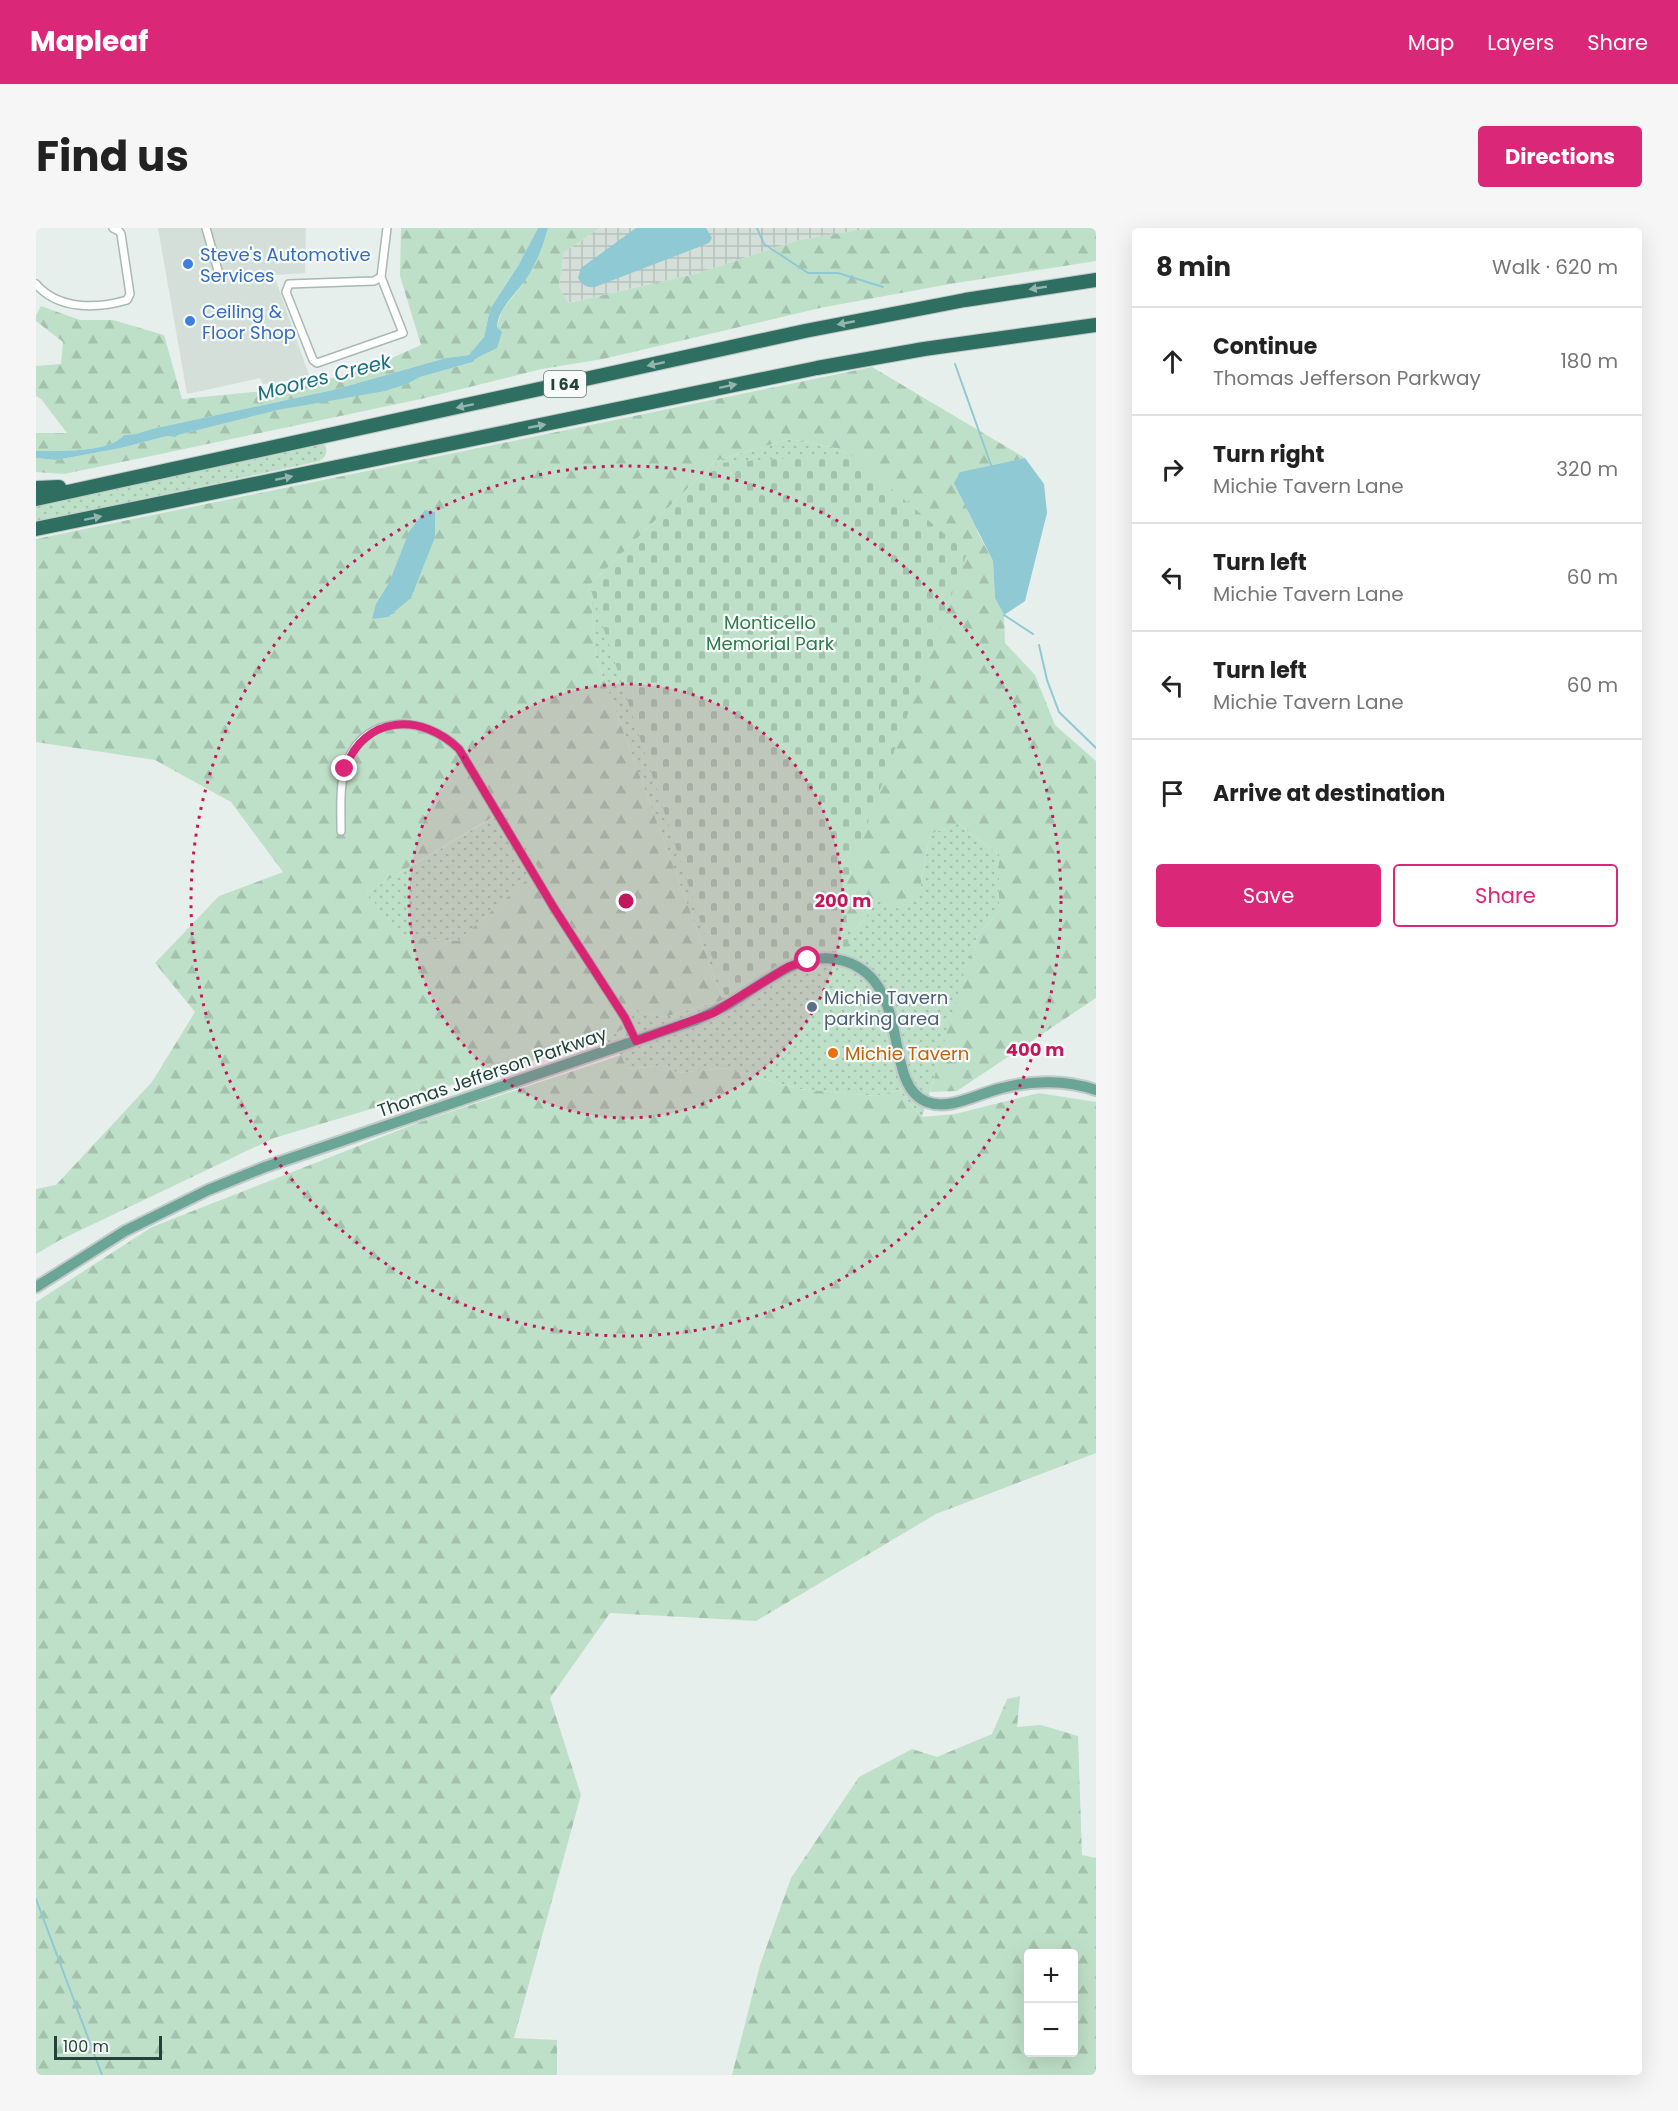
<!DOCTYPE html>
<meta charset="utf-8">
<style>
:root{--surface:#fff;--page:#f6f6f6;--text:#222;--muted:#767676;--line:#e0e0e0;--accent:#db2777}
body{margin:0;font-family:Poppins,sans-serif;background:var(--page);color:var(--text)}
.controls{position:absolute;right:18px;bottom:18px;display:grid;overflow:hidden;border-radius:6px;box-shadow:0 6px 24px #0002}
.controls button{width:54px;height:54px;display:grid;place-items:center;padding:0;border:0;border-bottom:2px solid var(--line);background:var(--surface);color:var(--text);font:30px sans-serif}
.scale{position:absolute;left:18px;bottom:15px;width:108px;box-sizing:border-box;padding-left:6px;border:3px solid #24423a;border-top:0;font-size:16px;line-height:21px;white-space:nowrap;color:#24423a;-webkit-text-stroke:4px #f7fbf9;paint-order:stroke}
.stop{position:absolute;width:18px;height:18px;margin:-14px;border:4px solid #db2777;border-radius:50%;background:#fff}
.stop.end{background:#db2777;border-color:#fff;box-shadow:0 2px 6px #0008}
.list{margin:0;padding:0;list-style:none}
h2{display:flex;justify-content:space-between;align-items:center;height:78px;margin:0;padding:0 24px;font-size:26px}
h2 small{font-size:20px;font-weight:400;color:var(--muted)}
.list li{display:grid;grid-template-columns:39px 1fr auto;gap:18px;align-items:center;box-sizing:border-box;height:108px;padding:0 24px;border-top:2px solid var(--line)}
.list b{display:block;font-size:22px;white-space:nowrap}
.list p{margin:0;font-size:20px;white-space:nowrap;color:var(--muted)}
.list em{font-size:20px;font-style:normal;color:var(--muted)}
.actions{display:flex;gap:12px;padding:18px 24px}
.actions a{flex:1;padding:14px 0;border:2px solid var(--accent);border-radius:6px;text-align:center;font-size:21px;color:var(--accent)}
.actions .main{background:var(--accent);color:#fff}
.icon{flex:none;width:33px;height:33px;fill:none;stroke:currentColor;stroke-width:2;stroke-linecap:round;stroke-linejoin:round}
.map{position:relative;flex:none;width:1060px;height:1847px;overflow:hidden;border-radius:6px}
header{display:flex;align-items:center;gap:36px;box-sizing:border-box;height:84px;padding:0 30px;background:var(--accent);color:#fff}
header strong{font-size:28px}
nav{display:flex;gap:33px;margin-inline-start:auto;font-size:21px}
.intro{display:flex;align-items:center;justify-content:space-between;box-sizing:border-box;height:144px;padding:0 36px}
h1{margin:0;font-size:42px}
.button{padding:15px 27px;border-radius:6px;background:var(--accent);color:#fff;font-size:21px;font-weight:700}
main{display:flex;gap:36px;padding:0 36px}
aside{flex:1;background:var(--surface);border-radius:6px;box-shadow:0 6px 24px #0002}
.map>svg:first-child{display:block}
.built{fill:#d4dfda}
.industrial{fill:url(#industrial-grid)}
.green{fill:url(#green-dots)}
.forest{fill:url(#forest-firs);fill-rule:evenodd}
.cemetery{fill:url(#cemetery-stones)}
.water{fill:#8ec9d4}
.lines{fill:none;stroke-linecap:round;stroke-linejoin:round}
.stream{stroke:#8ec9d4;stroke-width:2}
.minor-casing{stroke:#a8b8b2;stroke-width:10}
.primary-casing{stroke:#c2cac8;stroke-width:14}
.motorway-casing{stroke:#c2cac8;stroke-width:16}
.minor{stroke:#fff;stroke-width:7}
.primary{stroke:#6aa596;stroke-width:10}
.motorway{stroke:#2f6f62;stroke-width:14}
.oneway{fill:#93b5ae}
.route{stroke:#db2777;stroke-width:8}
.ring{fill:none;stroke:#c2185b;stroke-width:3;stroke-dasharray:3 6}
.shop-dot{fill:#3f7fe0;stroke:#f7fbf9;stroke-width:2}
.service-dot{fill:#5c6f8a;stroke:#f7fbf9;stroke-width:2}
.food-dot{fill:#e8710a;stroke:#f7fbf9;stroke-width:2}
.labels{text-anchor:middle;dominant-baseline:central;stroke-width:4.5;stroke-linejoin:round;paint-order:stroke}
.shield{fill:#f7fbf9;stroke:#637a73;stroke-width:1.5}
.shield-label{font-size:16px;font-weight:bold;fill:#24423a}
.shop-label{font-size:18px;fill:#366cbe;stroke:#f7fbf9;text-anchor:start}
.park-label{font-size:18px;fill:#2d7a4b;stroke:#f7fbf9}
.service-label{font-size:18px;fill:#4e5e75;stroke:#f7fbf9;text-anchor:start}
.food-label{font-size:18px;fill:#c56008;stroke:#f7fbf9;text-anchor:start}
.street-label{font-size:18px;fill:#24423a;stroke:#f7fbf9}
.water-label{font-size:20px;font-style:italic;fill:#1c6f80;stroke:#f7fbf9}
.centre{fill:#c2185b;stroke:#f7fbf9;stroke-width:3}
.ring-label{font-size:18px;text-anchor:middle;font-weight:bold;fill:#c2185b;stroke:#f7fbf9;stroke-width:4.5;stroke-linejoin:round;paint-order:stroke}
</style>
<header>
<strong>Mapleaf</strong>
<nav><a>Map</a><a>Layers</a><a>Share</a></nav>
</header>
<div class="intro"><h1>Find us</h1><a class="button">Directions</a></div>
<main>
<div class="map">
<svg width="1060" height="1847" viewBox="0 0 1060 1847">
<defs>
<pattern id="industrial-grid" width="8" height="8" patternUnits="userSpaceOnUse" patternTransform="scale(1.5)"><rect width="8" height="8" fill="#d4dfda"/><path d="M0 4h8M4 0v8" fill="none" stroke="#b6c1bc"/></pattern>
<pattern id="green-dots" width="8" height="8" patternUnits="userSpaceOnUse" patternTransform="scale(1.5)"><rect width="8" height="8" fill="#bfe0c8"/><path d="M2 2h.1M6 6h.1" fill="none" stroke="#a4c1ad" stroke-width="1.8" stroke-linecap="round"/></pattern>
<pattern id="forest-firs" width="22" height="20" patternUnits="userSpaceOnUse" patternTransform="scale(1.5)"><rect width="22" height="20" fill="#bfe0c8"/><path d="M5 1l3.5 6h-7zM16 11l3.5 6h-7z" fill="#a4c1ad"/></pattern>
<pattern id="cemetery-stones" width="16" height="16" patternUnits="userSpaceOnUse" patternTransform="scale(1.5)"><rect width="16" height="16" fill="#bfe0c8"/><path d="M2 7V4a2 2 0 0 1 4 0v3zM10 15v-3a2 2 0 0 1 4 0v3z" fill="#a4c1ad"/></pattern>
</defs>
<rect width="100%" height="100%" fill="#e6efeb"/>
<!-- built -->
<path class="built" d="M122,0h148l-1,45 -31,2 36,103 -47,6 -3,-6 -73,16z"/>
<!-- industrial -->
<path class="industrial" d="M564,0h271l-72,12 -104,34 -128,29 -8,-16 5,-35z"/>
<!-- green -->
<path class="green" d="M753,211l51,10 70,52 -2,55 -51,373 20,-28 43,-13 10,-54 28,-10 41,30v57l-22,25 -55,181 -24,-27 -22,6 -77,-7 -74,-21 -48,5 -11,-8 -40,4 -5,-14 -16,-16 18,-10 6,-19 35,7 59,-17 -127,-342 -6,-73 125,-124z
M287,214c6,8 4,14 -3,19l-284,61v-19z
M468,583l36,58 -82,72 -43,-3 -5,3 -6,-3 -38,-45z"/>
<!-- forest -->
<path class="forest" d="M365,0h137l-20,38 -28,43 -6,28 -15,18 -23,3 -113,32 -181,39 -16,5 -12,1c-15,18 -65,16 -88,16v-18h31l-26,-34 -5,-3v-30l25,-2 2,-22 -27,-21v-6l5,-9 39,14h33l51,15 18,64 114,-11 73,-20 52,-23 -21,-69z
M512,0h52l-36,24 -5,35 9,16 127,-29 104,-34 72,-12h225v33l-146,23 -130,24 -217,51 -61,10 -121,30 -270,57 -87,18 -28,-2v-14l20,2 65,-12 46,-12 8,1 3,-2 100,-25 129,-26 13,-7 53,-15 24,-35 5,-17 21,-26 23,-48z
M836,139l153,91 -65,14 18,61 15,28 2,37 9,17 1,28 30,32 20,50 41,36v237l-139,93 -27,1 33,-116 14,-40 22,-25v-57l-41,-30 -28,10 -10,54 -21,21 -22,-8 -20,28 -10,-3 -8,-41 69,-329 2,-54 -70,-53 -51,-10 -74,22 -125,124 6,73 127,342 -59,17 -35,-7 -6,19 -18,10 -331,99 -214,102 -24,14v-65l20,-4 96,-103 43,-70 -40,-49 64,-67 64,-24 -52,-70 -76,-42 -119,-18v-203zM467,583l36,58 -81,72 -54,-4 -38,-44z
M585,827l6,14 39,-4 11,8 48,-5 74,21 77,7 22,-6 24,27 33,-3 84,-21 57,9v351l-160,61 -180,107 -146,-8 -60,85 31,97 -67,243 43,2v35h-521v-773l116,-75 265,-104z
M984,1468l-3,31 24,-2 37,11 4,119 14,3v217h-364l28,-110 31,-87 68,-101 53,-28 25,8 55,-23 15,-35zM993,1726h45v98h-45z"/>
<!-- cemetery -->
<path class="cemetery" d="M814,226l117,99 -125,340 4,17 4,52 -35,-4 -87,47 -138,-418 128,-124z"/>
<!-- water -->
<path class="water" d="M502,0h10c-4,15 -11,34 -20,48 -10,17 -29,29 -31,51l5,5 -5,16 -21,10 -3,4 -53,15 -13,7 -22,7 -107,19 -100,25 -3,2 -8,-1 -46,12 -65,12 -20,-2v-7c23,0 73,2 88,-16l12,-1 16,-5 181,-39 113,-32 23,-3 15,-18 6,-28 28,-43z
M600,0h70l6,10 -3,5 -114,44c-9,1 -12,-2 -17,-9l3,-10z
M989,230l19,26 3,29 -22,88 -21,14 -9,-17 -2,-37 -39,-78 6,-11z
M389,282l10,2v25l-24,61 -23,19 -16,2 4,-15 13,-21 20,-51z"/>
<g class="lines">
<!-- stream -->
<path class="stream" d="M721,0l7,16 44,29h30l45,14
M919,136l36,101
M968,387l29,19
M1003,417l8,35 12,32 37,36
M0,1671l66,176"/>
<defs>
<path id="minor" d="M170,0l13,46
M345,49l-7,4 -85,3 -3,8 27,68 4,3 86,-30 -22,-56 6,-49
M0,56c22,26 61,25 91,16l3,-6 -9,-60 -2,-3 -6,-3
M305,603c0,-22 -2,-48 6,-69 20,-50 79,-46 112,-13l95,159 71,110 11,23"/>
<path id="primary" d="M0,1059l89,-56 83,-41 57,-23 431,-147c11,-5 22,-10 33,-16 35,-20 71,-56 115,-43 70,21 37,124 83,141 23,9 52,-9 75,-14 30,-8 64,-8 94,2"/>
<path id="motorway" d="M0,260l23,-1
M0,271l769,-168 160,-31 131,-20
M0,301l781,-161 107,-19 172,-24"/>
</defs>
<!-- minor casing -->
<use href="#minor" class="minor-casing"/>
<!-- primary casing -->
<use href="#primary" class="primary-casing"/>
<!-- motorway casing -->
<use href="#motorway" class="motorway-casing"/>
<!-- minor -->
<use href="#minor" class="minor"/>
<!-- primary -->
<use href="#primary" class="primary"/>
<!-- motorway -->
<use href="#motorway" class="motorway"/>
</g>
<!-- one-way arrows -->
<defs><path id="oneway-solid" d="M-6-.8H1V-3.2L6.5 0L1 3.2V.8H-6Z" transform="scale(1.5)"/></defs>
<g class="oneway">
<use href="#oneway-solid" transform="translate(1002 60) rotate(171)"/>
<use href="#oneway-solid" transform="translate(810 95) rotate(169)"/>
<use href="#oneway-solid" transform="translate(620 136) rotate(168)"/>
<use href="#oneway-solid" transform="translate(692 158) rotate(-12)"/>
<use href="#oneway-solid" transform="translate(429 178) rotate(168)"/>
<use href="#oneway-solid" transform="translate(501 198) rotate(-11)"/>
<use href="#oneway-solid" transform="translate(248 250) rotate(-12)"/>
<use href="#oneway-solid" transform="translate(57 290) rotate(-12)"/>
</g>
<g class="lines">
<!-- route -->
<path class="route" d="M309,541c19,-54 76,-57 114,-20l95,159 71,110 11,23 77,-28 75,-46 20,-7"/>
</g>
<!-- distance rings -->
<circle cx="590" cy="673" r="217" fill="#c2185b" fill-opacity=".12"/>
<g class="ring">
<circle cx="590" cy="673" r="217"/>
<circle cx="590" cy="673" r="435"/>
</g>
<!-- markers -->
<g class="shop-dot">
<circle cx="152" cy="36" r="6"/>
<circle cx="154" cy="93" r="6"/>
</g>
<circle class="service-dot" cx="776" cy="779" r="6"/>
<circle class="food-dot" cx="797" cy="825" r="6"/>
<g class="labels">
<!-- shield labels -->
<rect class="shield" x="508" y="143" width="42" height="26" rx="4.5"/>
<g class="shield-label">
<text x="529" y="156">I 64</text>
</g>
<!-- shop labels -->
<g class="shop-label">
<text x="164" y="26">Steve's Automotive<tspan x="164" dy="21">Services</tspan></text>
<text x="166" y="83">Ceiling &amp;<tspan x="166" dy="21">Floor Shop</tspan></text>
</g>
<!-- park labels -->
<g class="park-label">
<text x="734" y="394">Monticello<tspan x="734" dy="21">Memorial Park</tspan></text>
</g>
<!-- service labels -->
<g class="service-label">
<text x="788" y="769">Michie Tavern<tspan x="788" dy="21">parking area</tspan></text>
</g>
<!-- food labels -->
<g class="food-label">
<text x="809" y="825">Michie Tavern</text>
</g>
<!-- street labels -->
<g class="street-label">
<text transform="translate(456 844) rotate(-19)">Thomas Jefferson Parkway</text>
</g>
<!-- water labels -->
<g class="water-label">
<text transform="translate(288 149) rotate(-14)">Moores Creek</text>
</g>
</g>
<circle cx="590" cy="673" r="9" class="centre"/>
<g class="ring-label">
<text x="807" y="679">200 m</text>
<text x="999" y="828">400 m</text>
</g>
</svg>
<div class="controls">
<button>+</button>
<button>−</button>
</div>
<div class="scale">100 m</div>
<div class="stop" style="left:772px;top:732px"></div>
<div class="stop end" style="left:309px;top:541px"></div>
</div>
<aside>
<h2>8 min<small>Walk · 620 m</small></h2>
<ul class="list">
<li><svg class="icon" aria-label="ahead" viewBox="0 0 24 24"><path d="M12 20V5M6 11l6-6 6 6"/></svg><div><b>Continue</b><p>Thomas Jefferson Parkway</p></div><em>180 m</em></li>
<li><svg class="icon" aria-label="right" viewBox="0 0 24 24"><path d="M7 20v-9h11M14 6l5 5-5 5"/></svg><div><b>Turn right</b><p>Michie Tavern Lane</p></div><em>320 m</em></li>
<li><svg class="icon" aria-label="left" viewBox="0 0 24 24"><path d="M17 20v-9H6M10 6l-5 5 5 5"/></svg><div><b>Turn left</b><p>Michie Tavern Lane</p></div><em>60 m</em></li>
<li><svg class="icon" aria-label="left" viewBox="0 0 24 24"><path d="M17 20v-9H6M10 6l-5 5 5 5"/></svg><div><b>Turn left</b><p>Michie Tavern Lane</p></div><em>60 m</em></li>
<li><svg class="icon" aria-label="arrive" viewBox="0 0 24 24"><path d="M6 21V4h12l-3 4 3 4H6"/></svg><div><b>Arrive at destination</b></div></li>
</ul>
<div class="actions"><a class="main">Save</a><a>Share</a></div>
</aside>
</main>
